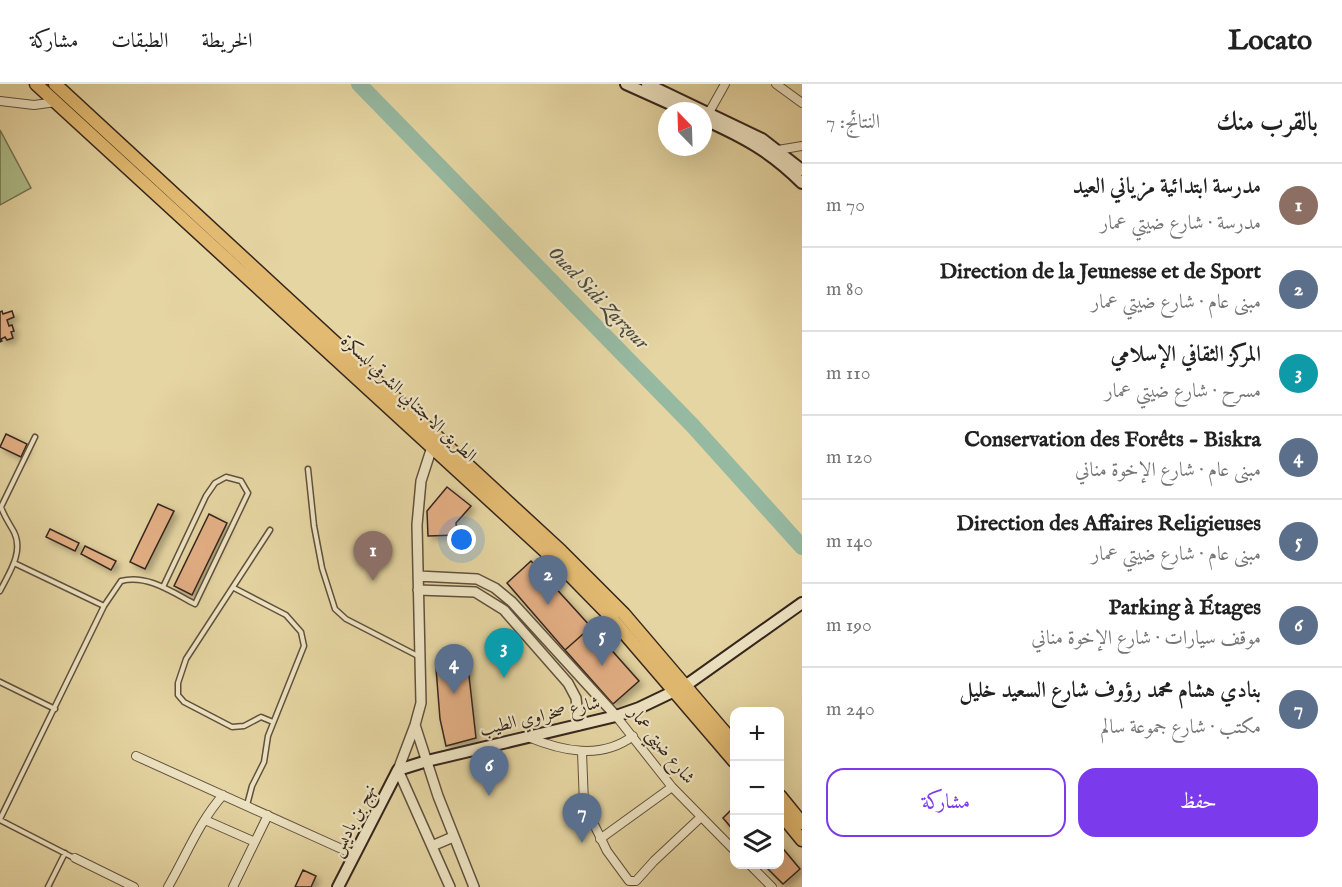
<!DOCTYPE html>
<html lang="ar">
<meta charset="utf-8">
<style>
:root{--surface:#fff;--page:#f2f2f2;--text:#222;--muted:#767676;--line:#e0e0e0;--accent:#7c3aed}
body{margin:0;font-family:"IM FELL English",Amiri,serif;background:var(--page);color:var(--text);direction:rtl}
.controls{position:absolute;right:18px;bottom:18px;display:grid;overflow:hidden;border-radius:12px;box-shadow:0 6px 24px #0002}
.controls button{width:54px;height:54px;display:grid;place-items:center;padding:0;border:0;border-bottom:2px solid var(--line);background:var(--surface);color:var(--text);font:30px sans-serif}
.compass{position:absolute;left:658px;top:18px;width:54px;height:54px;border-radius:50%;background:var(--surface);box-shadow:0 6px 24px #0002;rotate:337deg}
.you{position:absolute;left:462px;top:456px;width:21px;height:21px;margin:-15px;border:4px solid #fff;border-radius:50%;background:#1a73e8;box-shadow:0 0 0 9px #1a73e833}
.badge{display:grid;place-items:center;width:39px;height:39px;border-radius:50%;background:var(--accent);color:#fff;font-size:20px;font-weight:700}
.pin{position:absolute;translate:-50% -50px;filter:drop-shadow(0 2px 3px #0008)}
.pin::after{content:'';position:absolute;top:32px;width:21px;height:18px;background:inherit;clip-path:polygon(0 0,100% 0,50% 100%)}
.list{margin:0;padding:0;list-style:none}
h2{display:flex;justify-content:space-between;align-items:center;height:78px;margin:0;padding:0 24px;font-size:26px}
h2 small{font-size:20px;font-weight:400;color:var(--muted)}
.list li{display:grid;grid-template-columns:39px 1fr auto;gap:18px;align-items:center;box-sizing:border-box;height:84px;padding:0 24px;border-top:2px solid var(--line)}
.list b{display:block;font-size:22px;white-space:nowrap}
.list p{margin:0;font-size:20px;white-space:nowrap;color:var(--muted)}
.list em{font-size:20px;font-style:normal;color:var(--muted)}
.actions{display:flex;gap:12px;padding:18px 24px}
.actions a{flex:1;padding:14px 0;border:2px solid var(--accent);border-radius:18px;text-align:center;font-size:21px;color:var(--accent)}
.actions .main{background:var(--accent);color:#fff}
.icon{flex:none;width:33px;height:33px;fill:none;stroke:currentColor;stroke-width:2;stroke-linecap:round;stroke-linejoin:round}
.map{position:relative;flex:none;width:802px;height:803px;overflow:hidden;direction:ltr}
header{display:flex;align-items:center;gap:36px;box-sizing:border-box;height:84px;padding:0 30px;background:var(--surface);border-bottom:2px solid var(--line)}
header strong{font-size:28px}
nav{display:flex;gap:33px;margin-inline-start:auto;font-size:21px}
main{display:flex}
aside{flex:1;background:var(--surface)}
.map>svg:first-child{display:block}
.green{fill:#aebe8a;stroke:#717254;stroke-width:1.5}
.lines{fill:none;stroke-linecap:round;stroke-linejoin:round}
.river{stroke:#96b9a2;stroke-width:16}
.building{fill:#e3ae84;stroke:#34251d;stroke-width:1.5;filter:url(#shadow)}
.service-casing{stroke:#60513e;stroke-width:7}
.minor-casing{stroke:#60513e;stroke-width:10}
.tertiary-casing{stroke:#60513e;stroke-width:12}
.secondary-casing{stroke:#34251d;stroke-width:14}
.trunk-casing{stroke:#34251d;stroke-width:15}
.service{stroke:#eee4c3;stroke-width:4}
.minor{stroke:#eee4c3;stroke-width:8}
.tertiary{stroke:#eee4c3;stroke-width:9}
.secondary{stroke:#eee4c3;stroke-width:10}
.trunk{stroke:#e2ba71;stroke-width:12}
.labels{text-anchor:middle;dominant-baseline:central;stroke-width:4.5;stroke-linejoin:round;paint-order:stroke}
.street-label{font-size:18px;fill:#34251d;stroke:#eee4c3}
.water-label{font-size:20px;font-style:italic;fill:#4c4a3e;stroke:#eee4c3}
</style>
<header>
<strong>Locato</strong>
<nav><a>الخريطة</a><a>الطبقات</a><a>مشاركة</a></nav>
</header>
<main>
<aside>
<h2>بالقرب منك<small>النتائج: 7</small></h2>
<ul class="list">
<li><span class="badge" style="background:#8d6e63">1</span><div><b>مدرسة ابتدائية مزياني العيد</b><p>مدرسة · شارع ضيتي عمار</p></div><em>70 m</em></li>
<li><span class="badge" style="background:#5c6f8a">2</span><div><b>Direction de la Jeunesse et de Sport</b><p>مبنى عام · شارع ضيتي عمار</p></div><em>80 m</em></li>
<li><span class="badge" style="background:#0f9aa8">3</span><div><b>المركز الثقافي الإسلامي</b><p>مسرح · شارع ضيتي عمار</p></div><em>110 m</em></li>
<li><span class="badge" style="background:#5c6f8a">4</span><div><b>Conservation des Forêts - Biskra</b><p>مبنى عام · شارع الإخوة مناني</p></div><em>120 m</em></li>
<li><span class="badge" style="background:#5c6f8a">5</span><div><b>Direction des Affaires Religieuses</b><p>مبنى عام · شارع ضيتي عمار</p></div><em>140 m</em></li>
<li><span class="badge" style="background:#5c6f8a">6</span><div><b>Parking à Étages</b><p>موقف سيارات · شارع الإخوة مناني</p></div><em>190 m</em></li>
<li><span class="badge" style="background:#5c6f8a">7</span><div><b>بنادي هشام محمد رؤوف شارع السعيد خليل</b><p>مكتب · شارع جموعة سالم</p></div><em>240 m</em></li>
</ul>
<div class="actions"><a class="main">حفظ</a><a>مشاركة</a></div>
</aside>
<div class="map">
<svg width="802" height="803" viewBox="0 0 802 803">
<defs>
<filter id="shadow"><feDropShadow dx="4" dy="4" stdDeviation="3" flood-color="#0004"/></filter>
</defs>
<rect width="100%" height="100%" fill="#e5d5a2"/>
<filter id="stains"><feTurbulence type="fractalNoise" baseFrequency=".00333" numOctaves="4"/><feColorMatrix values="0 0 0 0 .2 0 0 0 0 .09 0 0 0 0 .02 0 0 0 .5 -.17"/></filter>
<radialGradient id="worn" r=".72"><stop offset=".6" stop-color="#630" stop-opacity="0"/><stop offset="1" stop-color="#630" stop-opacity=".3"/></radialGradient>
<!-- green -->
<path class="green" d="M0,46l31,58 -31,17z"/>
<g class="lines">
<!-- river -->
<path class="river" d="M359,0l334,342 109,121"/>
</g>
<!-- building -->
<path class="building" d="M2,227l1,3 9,-3 2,6 -7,3 2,6 3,-1 2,6 -3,1 2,6 -6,2 -2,-3 -4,2 1,2 -2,1v-30z
M6,350l21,10 -6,13 -21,-10z
M447,403l24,19 -15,17 1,12 -29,1 -1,-25z
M158,420l16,7 -29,58 -15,-7z
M209,430l18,9 -35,72 -18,-9z
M50,445l29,14 -4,8 -29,-14z
M85,462l31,15 -5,9 -30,-16z
M531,477l60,66 -26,23 -58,-67z
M591,543l48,54 -26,23 -48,-54z
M468,583l8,71 -30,8 -6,-27 -4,-51z
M734,723v24l-11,-13z
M780,761l20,24 -17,15 -20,-20h17z
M303,786l13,6 -5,11h-16z"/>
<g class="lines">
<defs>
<path id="service" d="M308,385l6,57 8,42 13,41 11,10 72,37
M270,446l-84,129 -8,24v12l6,7 48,25 12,-1 17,-9 12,5
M14,479l90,43
M234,504l52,27 15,17 3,14 -36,90 -4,26 -12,24 -5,19
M0,507c9,-18 24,-39 14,-59 -5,-9 -10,-16 -13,-25l34,-70
M0,598l55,27
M0,735l104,-213 17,-25c26,-7 51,11 74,23l53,-111 -7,-12 -15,-4 -11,6 -9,13 -43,91
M0,736l74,38
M48,803l17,-34"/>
<path id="minor" d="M776,0l26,19
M0,17l34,4 22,-3
M707,32l18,-32
M775,69l3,-3 24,-4
M616,632l56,71 62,63
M528,653c34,14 73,23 105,-1
M582,668l2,52 23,47 22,30h7l18,-20 47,-44
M136,672l219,99
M205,736l50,22
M600,755l72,-52
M75,774l59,29
M749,780l23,23
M168,803c18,-31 31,-65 55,-92
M233,803l35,-72"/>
<path id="tertiary" d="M432,363l-11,34 -4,44 4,178 -6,22 -17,45 52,117
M418,492l59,3 18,9 17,14 104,114
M418,506l57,2 29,18 64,73 8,15 3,27
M415,641l23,71 36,91
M432,762l21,-9"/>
<path id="secondary" d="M626,0l60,27
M647,0l115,55 40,31
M703,35c40,18 67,32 99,64
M338,803l60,-117 29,-9 189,-45 23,-8 46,-22 117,-83"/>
<path id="trunk" d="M36,0l521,478 50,51 127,148
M55,0l506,467 63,63 110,129
M780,712l22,27
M780,729l22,27"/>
</defs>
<!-- service casing -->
<use href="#service" class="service-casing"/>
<!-- minor casing -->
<use href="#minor" class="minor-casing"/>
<!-- tertiary casing -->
<use href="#tertiary" class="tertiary-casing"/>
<!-- secondary casing -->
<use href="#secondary" class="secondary-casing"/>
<!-- trunk casing -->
<use href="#trunk" class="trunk-casing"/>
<!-- service -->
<use href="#service" class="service"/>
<!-- minor -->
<use href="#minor" class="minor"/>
<!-- tertiary -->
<use href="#tertiary" class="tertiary"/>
<!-- secondary -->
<use href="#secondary" class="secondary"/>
<!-- trunk -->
<use href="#trunk" class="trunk"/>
</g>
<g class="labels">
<!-- street labels -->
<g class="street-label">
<text transform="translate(408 315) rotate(43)">الطريق الاجتنابي الشرقي لبسكرة</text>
<text transform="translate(540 633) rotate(-13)">شارع صخراوي الطيب</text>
<text transform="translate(661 662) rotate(51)">شارع ضيتي عمار</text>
<text transform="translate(354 737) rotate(-63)">نهج بن باديس</text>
</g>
<!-- water labels -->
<g class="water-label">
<text transform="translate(598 214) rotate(46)">Oued Sidi Zarzour</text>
</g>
</g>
<rect width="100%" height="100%" filter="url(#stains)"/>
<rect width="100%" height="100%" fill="url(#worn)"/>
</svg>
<div class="controls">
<button>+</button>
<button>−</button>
<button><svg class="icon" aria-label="layers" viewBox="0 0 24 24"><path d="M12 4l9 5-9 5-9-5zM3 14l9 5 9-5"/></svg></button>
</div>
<svg class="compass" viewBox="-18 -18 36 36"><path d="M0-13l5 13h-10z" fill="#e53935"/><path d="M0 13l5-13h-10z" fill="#767676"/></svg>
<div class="you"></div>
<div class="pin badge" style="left:373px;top:497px;background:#8d6e63">1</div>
<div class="pin badge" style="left:548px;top:521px;background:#5c6f8a">2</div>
<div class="pin badge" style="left:504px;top:594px;background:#0f9aa8">3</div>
<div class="pin badge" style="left:454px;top:610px;background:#5c6f8a">4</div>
<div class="pin badge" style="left:602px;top:582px;background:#5c6f8a">5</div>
<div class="pin badge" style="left:489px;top:712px;background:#5c6f8a">6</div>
<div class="pin badge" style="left:582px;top:759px;background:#5c6f8a">7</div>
</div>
</main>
